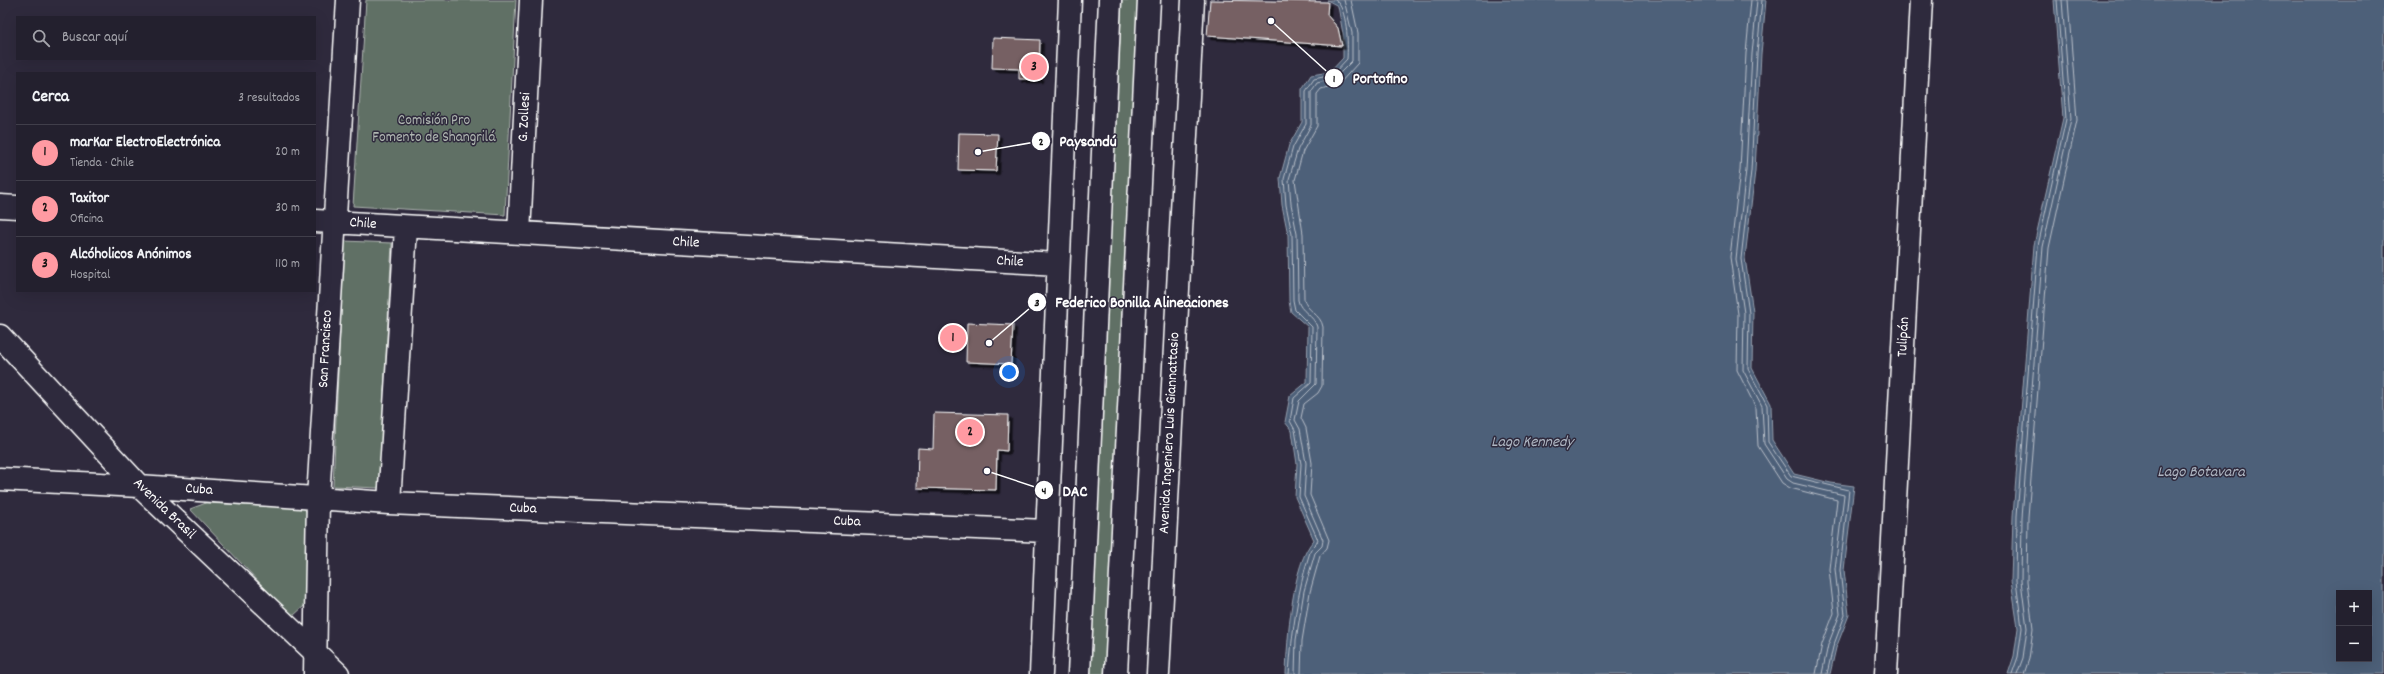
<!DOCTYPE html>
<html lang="es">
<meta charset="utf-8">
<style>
:root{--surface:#23202e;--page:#2b2836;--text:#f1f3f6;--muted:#a3a3aa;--line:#403e4a;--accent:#ff9aa2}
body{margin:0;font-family:Dekko,sans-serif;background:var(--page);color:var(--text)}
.controls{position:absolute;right:12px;bottom:12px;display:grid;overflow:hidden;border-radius:0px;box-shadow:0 4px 16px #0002}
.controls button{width:36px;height:36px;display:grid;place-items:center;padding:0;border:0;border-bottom:1px solid var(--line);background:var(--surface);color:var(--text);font:20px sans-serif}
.you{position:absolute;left:1009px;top:372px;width:14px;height:14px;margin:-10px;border:3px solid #fff;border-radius:50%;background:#1a73e8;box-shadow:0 0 0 6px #1a73e833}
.badge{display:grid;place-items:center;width:26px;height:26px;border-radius:50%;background:var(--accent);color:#111;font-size:13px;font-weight:700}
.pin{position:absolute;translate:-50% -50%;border:2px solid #fff;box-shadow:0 1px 4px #0006}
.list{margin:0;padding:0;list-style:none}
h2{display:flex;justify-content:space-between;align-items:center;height:52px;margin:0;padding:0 16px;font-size:17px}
h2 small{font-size:13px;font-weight:400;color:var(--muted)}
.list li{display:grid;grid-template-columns:26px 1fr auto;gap:12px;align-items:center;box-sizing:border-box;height:56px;padding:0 16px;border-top:1px solid var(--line)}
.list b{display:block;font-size:15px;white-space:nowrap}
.list p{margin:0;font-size:13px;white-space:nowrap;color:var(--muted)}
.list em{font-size:13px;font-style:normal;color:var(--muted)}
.icon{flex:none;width:22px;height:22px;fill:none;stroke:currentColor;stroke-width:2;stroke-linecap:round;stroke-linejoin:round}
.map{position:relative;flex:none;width:2384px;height:674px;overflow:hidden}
.search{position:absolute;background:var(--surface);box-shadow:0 4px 16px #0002;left:16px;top:16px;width:300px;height:44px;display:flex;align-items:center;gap:10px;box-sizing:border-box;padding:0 14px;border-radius:0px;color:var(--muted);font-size:15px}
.panel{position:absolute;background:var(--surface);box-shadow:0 4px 16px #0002;left:16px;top:72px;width:300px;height:220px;border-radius:0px}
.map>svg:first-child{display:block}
.green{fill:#606f65;stroke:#b0b7b2}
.water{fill:#4e6079;stroke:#95a0af;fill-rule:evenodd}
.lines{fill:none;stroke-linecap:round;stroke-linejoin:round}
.shore{stroke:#b8bfc9;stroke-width:1}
.building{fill:#766164;stroke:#fff;filter:url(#shadow)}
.minor-casing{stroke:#fff;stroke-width:25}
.major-casing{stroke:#fff;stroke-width:25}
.minor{stroke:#2f2a3d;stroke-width:22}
.major{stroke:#2f2a3d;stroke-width:22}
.labels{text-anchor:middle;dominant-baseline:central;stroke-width:3;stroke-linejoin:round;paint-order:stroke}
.street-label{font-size:15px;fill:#fff;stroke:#2f2a3d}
.park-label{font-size:15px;fill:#b0b7b2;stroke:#2f2a3d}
.water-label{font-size:16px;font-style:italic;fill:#afb7c3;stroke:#2f2a3d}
.leader{fill:none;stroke:#fff;stroke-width:1.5}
.callout-dot{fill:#fff;stroke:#2f2a3d;stroke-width:1.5}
.mark-label{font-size:12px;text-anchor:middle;font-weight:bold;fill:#111}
.callout-label{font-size:16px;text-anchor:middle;font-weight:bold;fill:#fff;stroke:#2f2a3d;stroke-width:3;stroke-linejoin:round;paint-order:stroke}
</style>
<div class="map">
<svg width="2384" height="674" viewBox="0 0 2384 674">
<defs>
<filter id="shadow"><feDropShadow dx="3.5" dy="3.5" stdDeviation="0" flood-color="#0009"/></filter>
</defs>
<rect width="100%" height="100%" fill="#2f2a3d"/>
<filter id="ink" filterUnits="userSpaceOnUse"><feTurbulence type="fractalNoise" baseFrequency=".025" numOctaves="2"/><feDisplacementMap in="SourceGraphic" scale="8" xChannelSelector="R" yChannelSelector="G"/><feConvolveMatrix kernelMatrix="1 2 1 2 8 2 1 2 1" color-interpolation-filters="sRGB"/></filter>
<g filter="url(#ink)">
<!-- green -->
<path class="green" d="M366,0h150l-11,215 -152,-9z
M1122,0h17l-34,674h-18z
M344,241l48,2 -13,245 -46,-2z
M206,503l98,5 5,9 -4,88 -13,12 -102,-108z"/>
<!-- water -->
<path class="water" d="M1327,0h439l-5,54 -6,117 -10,87 8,54 -1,56 19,36 1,36 22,34 37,9 23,3 -10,84 5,45 -13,33 -6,26h-544c1,-32 6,-112 28,-134l-19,-43 2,-33 -5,-33 -7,-9 5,-26 17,-14 1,-55 -17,-15 -2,-11 -1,-66 -6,-30 -2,-27 9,-33 13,-23v-33l9,-14 19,-3 13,-14v-24l-5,-28z
M2054,0h330v674h-376l6,-18 4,-28 -7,-47 2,-65 21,-271 29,-127zM2339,593h30v66h-30z"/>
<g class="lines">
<!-- shore -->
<path class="shore" d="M1751,0l-5,53 -6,117 -10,87 8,57 -1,56 19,38 2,38 24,37 8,5 47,12 -8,69 5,44 -12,31 -6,30
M1757,0l-5,54 -6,116 -10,89 8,54 -1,57 19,36 2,38 23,35 6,4 51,12 -9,74 5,45 -12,31 -6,29
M1762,0l-5,54 -6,117 -10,88 8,54 -1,56 19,36 1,37 23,34 58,14 -9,80 5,45 -12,32 -6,27
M1289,674c3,-41 8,-82 21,-122 1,-5 7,-7 8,-12l-19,-43 2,-33 -6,-34 -5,-9 4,-23 17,-15 1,-56 -17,-17 -2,-10 -1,-66 -6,-29 -2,-26 9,-32 13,-23v-33l8,-12 18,-4 15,-16c1,-15 1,-51 -12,-59
M1295,674l1,-34 8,-49 11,-38 7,-7 1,-6 -19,-44 2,-33 -6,-34 -5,-9 4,-19 17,-17 1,-57c-3,-12 -17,-15 -19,-27l-1,-66 -6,-30 -2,-25 9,-30 13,-24v-33l6,-9 17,-4 18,-18v-28l-8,-33
M1301,674l1,-33 8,-49 10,-36 7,-8 2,-8 -19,-45 2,-32 -6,-35 -5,-10 3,-14 14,-11 4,-7 1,-59c-2,-13 -17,-16 -19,-28l-1,-65 -8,-54 8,-29 14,-25v-32l4,-5 18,-5 19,-21v-30l-7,-33
M2012,674l6,-17 4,-29 -6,-47 1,-65 21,-270 28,-127 -9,-119
M2017,674l6,-16 4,-30 -6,-47 1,-64 21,-270 28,-128 -9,-119
M2024,674l5,-15 4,-30 -6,-48 1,-64 21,-269 28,-128 -9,-120"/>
</g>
<!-- building -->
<path class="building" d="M1210,0l118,2 -1,13 11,13 4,18 -135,-10z
M993,38l47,2 -1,39h-20v-10l-27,-1z
M959,133l39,1 -2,37 -38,-1z
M967,323l46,2 -2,39 -45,-2z
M934,413l74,2 -1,36 -10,-1 -1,40 -79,-2 1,-40 15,1z"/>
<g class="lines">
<defs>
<path id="minor" d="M0,206l17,1
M315,221l742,43
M519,233l12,-233
M0,336l139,150 199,188
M0,479l139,7 250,17 657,28
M389,503l17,-275
M315,674l3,-175 30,-499
M1041,674l29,-674
M1158,674l35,-674
M1886,674l35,-674"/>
<path id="major" d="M1079,674l31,-674
M1116,674l33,-674"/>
</defs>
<!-- minor casing -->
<use href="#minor" class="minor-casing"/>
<!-- major casing -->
<use href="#major" class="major-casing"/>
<!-- minor -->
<use href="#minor" class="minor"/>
<!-- major -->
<use href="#major" class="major"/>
</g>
</g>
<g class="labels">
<!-- street labels -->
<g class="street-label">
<text transform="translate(525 117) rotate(-87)">G. Zollesi</text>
<text transform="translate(363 224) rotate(4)">Chile</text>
<text transform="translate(686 243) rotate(3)">Chile</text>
<text transform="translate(1010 262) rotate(3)">Chile</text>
<text transform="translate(1904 337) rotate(-87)">Tulipán</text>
<text transform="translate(326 349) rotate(-87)">San Francisco</text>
<text transform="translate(1170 433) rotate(-87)">Avenida Ingeniero Luis Giannattasio</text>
<text transform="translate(199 490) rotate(4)">Cuba</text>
<text transform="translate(164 509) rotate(44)">Avenida Brasil</text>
<text transform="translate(523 509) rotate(2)">Cuba</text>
<text transform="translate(847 522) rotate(2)">Cuba</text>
</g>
<!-- park labels -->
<g class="park-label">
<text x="434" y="121">Comisión Pro<tspan x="434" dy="17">Fomento de Shangrilá</tspan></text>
</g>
<!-- water labels -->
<g class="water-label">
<text x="1532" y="442">Lago Kennedy</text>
<text x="2201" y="472">Lago Botavara</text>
</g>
</g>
<!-- callouts -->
<path class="leader" d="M1271 21L1334 78M978 152L1041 141M989 343L1037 302M987 471L1044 490"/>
<g class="callout-dot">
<circle cx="1271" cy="21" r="4"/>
<circle cx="978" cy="152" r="4"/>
<circle cx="989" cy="343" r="4"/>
<circle cx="987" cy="471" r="4"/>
<circle cx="1334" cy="78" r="10"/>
<circle cx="1041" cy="141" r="10"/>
<circle cx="1037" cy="302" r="10"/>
<circle cx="1044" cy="490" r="10"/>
</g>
<g class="mark-label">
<text x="1334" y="82">1</text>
<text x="1041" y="145">2</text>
<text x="1037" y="306">3</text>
<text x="1044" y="494">4</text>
</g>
<g class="callout-label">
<text x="1380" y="83">Portofino</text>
<text x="1088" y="146">Paysandú</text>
<text x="1142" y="307">Federico Bonilla Alineaciones</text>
<text x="1075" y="496">DAC</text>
</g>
</svg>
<div class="controls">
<button>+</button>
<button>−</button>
</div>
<div class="you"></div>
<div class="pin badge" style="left:953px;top:338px">1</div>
<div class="pin badge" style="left:970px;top:432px">2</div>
<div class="pin badge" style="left:1034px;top:67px">3</div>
<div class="search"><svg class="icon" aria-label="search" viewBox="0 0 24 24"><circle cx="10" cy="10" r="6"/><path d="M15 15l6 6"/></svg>Buscar aquí</div>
<section class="panel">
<h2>Cerca<small>3 resultados</small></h2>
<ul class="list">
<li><span class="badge">1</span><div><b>marKar ElectroElectrónica</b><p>Tienda · Chile</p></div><em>20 m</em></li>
<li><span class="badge">2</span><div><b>Taxitor</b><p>Oficina</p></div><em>30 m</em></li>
<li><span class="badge">3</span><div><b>Alcóholicos Anónimos</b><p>Hospital</p></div><em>110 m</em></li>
</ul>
</section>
</div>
